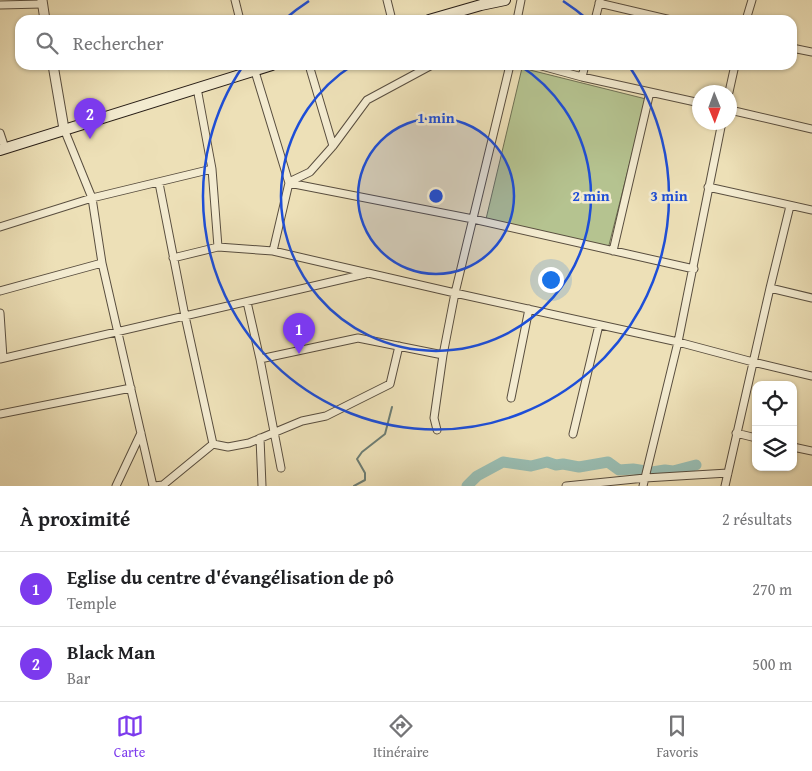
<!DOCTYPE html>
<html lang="fr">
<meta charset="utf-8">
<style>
:root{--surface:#fff;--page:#f6f6f6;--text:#202124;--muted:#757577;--line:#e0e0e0;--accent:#7c3aed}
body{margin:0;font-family:"Gentium Book Plus",serif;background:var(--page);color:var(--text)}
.controls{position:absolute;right:15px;bottom:15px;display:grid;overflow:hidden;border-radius:10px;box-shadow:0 1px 4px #0004}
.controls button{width:45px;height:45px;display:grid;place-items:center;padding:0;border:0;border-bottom:1px solid var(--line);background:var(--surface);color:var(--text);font:25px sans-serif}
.compass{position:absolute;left:692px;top:85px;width:45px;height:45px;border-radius:50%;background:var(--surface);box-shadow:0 1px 4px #0004;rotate:179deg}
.you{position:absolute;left:550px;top:279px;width:18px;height:18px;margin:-12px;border:4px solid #fff;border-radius:50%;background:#1a73e8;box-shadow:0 0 0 8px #1a73e833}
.badge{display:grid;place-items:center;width:32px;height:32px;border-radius:50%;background:var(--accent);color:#fff;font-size:16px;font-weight:700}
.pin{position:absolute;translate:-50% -41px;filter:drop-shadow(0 1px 2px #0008)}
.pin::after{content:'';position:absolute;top:26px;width:18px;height:15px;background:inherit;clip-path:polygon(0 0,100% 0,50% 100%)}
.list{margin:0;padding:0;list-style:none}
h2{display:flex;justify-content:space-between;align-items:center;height:65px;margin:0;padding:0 20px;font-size:21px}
h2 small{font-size:16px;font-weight:400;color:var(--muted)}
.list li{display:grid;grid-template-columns:32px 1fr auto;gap:15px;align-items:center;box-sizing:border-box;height:75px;padding:0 20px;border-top:1px solid var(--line)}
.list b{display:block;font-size:19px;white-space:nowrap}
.list p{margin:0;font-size:16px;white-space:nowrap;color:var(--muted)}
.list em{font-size:16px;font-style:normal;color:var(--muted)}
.icon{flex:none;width:28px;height:28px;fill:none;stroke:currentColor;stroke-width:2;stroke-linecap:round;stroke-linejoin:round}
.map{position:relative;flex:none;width:812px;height:486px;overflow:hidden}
.search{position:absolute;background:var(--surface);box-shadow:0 1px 4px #0004;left:15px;right:15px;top:15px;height:55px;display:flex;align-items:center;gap:12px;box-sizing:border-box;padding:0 18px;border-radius:15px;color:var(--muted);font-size:19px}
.sheet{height:215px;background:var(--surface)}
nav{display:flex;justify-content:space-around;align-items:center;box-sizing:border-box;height:70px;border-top:1px solid var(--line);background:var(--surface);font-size:14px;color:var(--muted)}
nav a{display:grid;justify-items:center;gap:2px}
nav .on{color:var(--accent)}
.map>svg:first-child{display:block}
.green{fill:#b5c390;stroke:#6e7054}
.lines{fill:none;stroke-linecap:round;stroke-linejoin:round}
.stream{stroke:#6c7d74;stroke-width:2}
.river{stroke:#99bdb2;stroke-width:11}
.minor-casing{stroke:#594e3f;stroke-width:9}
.tertiary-casing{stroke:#594e3f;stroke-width:11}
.secondary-casing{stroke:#281e17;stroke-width:12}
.minor{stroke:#f3ebd0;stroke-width:7}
.tertiary{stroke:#f3ebd0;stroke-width:9}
.secondary{stroke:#f3ebd0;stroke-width:10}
.ring{fill:none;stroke:#1d4ed8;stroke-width:2.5}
.centre{fill:#1d4ed8;stroke:#f3ebd0;stroke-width:2.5}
.ring-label{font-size:15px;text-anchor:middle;font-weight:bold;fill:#1d4ed8;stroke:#f3ebd0;stroke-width:5;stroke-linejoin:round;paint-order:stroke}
</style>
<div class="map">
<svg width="812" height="486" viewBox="0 0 812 486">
<rect width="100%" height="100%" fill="#ede0b7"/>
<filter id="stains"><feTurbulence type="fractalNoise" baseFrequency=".004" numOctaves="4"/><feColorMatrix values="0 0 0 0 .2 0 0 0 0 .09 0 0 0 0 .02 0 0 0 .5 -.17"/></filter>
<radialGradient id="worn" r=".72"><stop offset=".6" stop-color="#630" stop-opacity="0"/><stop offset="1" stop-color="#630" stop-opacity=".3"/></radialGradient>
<!-- green -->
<path class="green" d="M522,68l124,31 -38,150 -122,-30z"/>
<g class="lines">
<!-- stream -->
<path class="stream" d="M354,486l11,-6v-7l-8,-14 5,-7 23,-18 7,-27"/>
<!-- river -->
<path class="river" d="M467,486l10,-10 26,-14 28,4 16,-4 9,3 7,-1 16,3 29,-5 11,8 14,-1 19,3 13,-2 8,1 23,-6"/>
<defs>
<path id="minor" d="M235,0l5,20
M387,0l5,20
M599,3l72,17
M0,5l42,-1
M517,20l4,-20
M595,20l5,-20
M746,20l6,-20
M792,48l20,4
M253,65l36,118 -16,68
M309,65l24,81
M510,65l-55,228 223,49 75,20 59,14
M538,65l44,12 118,26
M582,77l3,-12
M197,88l15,81 6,78 55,4 182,42 -12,62 -9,63 3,12
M729,92l6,-27
M730,110l82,19
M64,129l28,69 10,65 51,223
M0,133l5,15
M289,182l21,-10 23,-26 34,-46 65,-35
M159,183l26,133 28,128
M289,183l184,36 221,50
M708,187l104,23
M0,227l92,-29 120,-29
M613,251l37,-159
M173,258l45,-11
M770,288l42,10
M0,291l102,-28
M247,302l13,57 21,109
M0,313l3,45
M0,359l365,-85
M260,359l98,-21 85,17
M511,398l18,-89
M0,414l131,-26
M736,433l20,5
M573,434l26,-109
M260,438l2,48
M793,447l19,4
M116,486l25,-53
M154,486l9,-1 50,-41 15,3 21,-4 53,-22 24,-5 64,-32 9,-38
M566,486l79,-8 83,-5
M643,486l35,-144 44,-220
M725,486l45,-198 20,-82"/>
<path id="tertiary" d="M42,0l3,20
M53,65l11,64"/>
<path id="secondary" d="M429,20l52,-15 24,-5
M0,150l272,-85"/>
</defs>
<!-- minor casing -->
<use href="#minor" class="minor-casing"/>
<!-- tertiary casing -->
<use href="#tertiary" class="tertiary-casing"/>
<!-- secondary casing -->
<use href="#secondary" class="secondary-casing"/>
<!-- minor -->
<use href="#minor" class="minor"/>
<!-- tertiary -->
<use href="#tertiary" class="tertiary"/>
<!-- secondary -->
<use href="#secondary" class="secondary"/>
</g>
<!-- distance rings -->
<circle cx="436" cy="196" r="78" fill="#1d4ed8" fill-opacity=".12"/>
<g class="ring">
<circle cx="436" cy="196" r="78"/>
<path d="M519 65A155 155 0 1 1 353 65"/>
<path d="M285 19A233 233 0 0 1 309 1M563 1A233 233 0 0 1 587 19M629 66A233 233 0 1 1 243 66"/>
</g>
<circle cx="436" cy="196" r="8" class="centre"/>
<g class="ring-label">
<text x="436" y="123">1 min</text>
<text x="591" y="201">2 min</text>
<text x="669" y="201">3 min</text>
</g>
<rect width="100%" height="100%" filter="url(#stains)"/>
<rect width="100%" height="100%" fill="url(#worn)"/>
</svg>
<div class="controls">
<button><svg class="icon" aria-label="locate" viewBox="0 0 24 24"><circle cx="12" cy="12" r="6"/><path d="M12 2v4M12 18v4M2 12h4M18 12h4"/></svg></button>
<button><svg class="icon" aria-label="layers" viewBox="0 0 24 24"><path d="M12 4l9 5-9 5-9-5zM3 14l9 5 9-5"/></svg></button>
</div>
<svg class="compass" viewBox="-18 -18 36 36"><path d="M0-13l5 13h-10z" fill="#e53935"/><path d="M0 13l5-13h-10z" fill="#757577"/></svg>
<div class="you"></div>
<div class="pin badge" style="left:299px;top:354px">1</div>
<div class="pin badge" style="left:90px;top:139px">2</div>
<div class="search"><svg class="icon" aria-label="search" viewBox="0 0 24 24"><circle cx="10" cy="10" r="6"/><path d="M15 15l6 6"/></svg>Rechercher</div>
</div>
<section class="sheet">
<h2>À proximité<small>2 résultats</small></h2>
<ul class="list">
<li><span class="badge">1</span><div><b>Eglise du centre d'évangélisation de pô</b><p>Temple</p></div><em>270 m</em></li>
<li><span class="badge">2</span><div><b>Black Man</b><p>Bar</p></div><em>500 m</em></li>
</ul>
</section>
<nav>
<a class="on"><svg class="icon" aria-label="map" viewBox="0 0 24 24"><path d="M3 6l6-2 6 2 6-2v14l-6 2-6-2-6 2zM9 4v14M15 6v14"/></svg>Carte</a>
<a><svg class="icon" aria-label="directions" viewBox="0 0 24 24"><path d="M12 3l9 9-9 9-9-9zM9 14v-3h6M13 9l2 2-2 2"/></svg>Itinéraire</a>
<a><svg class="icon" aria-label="saved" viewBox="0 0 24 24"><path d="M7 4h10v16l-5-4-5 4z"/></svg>Favoris</a>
</nav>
